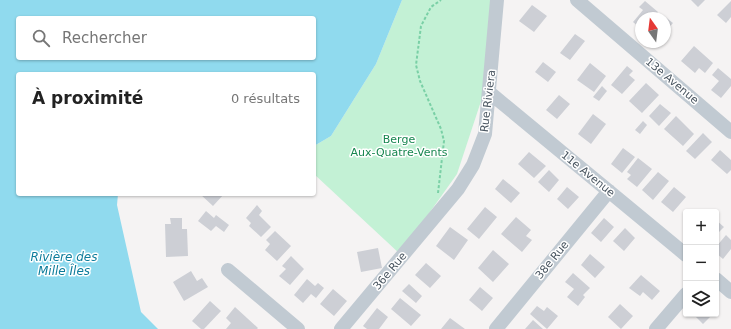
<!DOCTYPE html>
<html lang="fr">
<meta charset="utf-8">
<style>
:root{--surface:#fff;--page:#f2f2f2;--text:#222;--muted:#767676;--line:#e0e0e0}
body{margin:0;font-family:"DejaVu Sans",sans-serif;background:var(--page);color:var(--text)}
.controls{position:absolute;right:12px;bottom:12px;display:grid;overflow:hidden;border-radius:4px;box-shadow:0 1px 3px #0004}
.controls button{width:36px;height:36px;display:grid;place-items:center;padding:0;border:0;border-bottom:1px solid var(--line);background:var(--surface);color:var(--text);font:20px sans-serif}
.compass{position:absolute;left:635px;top:12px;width:36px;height:36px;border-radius:50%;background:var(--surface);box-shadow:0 1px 3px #0004;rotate:346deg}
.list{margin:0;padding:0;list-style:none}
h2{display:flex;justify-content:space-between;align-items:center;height:52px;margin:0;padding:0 16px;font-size:17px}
h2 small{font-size:13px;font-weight:400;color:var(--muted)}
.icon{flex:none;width:22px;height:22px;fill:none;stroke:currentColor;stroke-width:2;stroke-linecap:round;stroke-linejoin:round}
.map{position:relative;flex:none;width:731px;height:329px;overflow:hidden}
.search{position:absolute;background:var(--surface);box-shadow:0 1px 3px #0004;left:16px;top:16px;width:300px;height:44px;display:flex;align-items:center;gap:10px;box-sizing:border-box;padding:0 14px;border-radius:4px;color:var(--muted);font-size:15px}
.panel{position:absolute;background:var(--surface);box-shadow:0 1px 3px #0004;left:16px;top:72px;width:300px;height:124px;border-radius:4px}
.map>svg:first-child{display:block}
.green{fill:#c3f1d5}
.water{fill:#90daee;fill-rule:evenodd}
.building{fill:#cdcfd5}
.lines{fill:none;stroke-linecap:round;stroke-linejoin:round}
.path{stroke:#7ad0a6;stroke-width:2;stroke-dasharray:3 2;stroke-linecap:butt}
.minor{stroke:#c1cad2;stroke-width:14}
.labels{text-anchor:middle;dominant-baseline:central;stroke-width:3;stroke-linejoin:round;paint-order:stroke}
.street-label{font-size:11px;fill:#4a5661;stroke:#fff}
.park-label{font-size:11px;fill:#17864f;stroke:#fff}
.water-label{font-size:12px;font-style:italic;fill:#0c7c9b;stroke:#fff}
</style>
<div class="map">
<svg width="731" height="329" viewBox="0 0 731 329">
<rect width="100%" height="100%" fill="#f5f3f3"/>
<!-- green -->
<path class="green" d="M402,0h93l-10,89 -28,85 -57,80 -86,-80v-28l17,-10 45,-72z"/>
<!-- water -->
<path class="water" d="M0,0h402l-26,64 -45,72 -17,10v-72h-296v120h100l-1,11 24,107 17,17h-158zM18,18h296v40h-296z"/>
<!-- building -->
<path class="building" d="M691,0h14l-7,7z
M645,1l13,11 -5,6h-12v11l-8,-7 10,-12 -4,-3z
M731,1v16l-5,6 -9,-8z
M532,5l15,11 -13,16 -15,-11z
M664,16l9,7 -8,9v-14h-3z
M575,34l10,7 -15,19 -10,-7z
M694,46l19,17 -8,10 -6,-5 -4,5 -14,-12z
M543,62l13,10 -8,10 -13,-10z
M590,63l16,13 -12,16 -17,-12z
M627,66l6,5 -4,4 6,5 -13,14 -11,-9z
M718,68l13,11v7l-10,12 -10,-8 8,-9 -7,-6z
M646,83l13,12 -17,18 -13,-12z
M602,86l5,5 -8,10 -6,-4z
M559,95l11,9 -13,15 -11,-9z
M660,104l11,9 -12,13 -10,-10z
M593,114l13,10 -15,20 -13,-10z
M676,116l18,18 -11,12 -19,-17z
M643,121l4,4 -7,9 -5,-4z
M703,133l9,9 -17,17 -9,-8z
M623,148l12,9 -13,16 -11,-9z
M720,150l11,10v10l-4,4 -16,-14z
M529,152l17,14 -12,12 -16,-14z
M638,158l14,11 -15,18 -10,-8 4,-4 -4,-3z
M549,170l10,10 -10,12 -11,-10z
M658,172l11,9 -16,19 -11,-10z
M503,179l17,14 -9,10 -16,-14z
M567,187l12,10 -11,12 -11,-10z
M674,187l12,10 -13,15 -12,-10z
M200,194h24l-11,12z
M257,205l5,6 -3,4 12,12 -10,10 -12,-11 2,-3 -5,-5z
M485,207l12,10 -18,22 -12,-10z
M206,211l8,7 2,-3 13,10 -5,7 -8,-6 -5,5 -13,-10z
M516,217l15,13 -5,6 6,4 -10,12 -21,-18z
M170,218h12v11h5l1,27 -22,1 -1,-33h6z
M604,218l10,9 -13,15 -10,-9z
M716,220l8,7 -8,8z
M450,227l18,13 -14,20 -18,-14z
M625,228l10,10 -11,13 -11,-10z
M275,231l16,15 -14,15 -12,-11 5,-6 -4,-4z
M726,235l5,5v9l-8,10 -7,-6v-6z
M378,248l4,20 -21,4 -4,-20z
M493,250l16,14 -16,18 -15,-14z
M590,254l15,13 -10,11 -14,-13z
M291,256l13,13 -14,16 -11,-9 7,-7 -4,-3z
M426,263l15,13 -11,12 -15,-13z
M191,271l6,10 5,-3 6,9 -24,14 -11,-19z
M573,273l17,15 -7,7 2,2 -7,9 -11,-9 7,-8 -9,-7z
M641,275l19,16 -8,9 -9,-8 -3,4 -11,-8z
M307,279l8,7 3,-3 6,5 -8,10 -5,-4 -8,9 -9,-8z
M409,284l13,12 -6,7 -14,-12z
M480,287l13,11 -11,13 -13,-11z
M333,289l14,12 -13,15 -14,-12z
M400,298l21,17 -10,11 -20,-17z
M210,301l11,10 -17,18h-3l-9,-8z
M620,304l13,12 -12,13 -13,-12z
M537,306l7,5 3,-4 11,9 -11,13 -17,-15z
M235,307l23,21 -1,1h-31l5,-6 -5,-5z
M377,308l11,9 -9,12h-12l-4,-3z
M693,314h20l-10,10z
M450,318l15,11h-24z
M533,320l10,9h-18z"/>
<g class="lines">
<!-- path -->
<path class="path" d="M438,193l6,-52 -3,-12 -21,-48 -4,-16 5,-39 10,-19 10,-7"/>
<!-- minor -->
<path class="minor" d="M577,0l154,132
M490,93l196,162
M228,270l70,59
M716,279l15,13
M341,329l117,-140 15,-24 12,-31 12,-134
M496,329l113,-138
M656,329l30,-35"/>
</g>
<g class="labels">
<!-- street labels -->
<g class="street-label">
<text transform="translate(672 81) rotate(40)">13e Avenue</text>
<text transform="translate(488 101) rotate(-83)">Rue Riviera</text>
<text transform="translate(588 174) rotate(39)">11e Avenue</text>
<text transform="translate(552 260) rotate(-51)">38e Rue</text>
<text transform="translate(390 271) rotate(-50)">36e Rue</text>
</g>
<!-- park labels -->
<g class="park-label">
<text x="399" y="139">Berge<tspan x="399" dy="13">Aux-Quatre-Vents</tspan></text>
</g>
<!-- water labels -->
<g class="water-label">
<text x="64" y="257">Rivière des<tspan x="64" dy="14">Mille Îles</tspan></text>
</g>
</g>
</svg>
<div class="controls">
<button>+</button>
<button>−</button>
<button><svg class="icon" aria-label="layers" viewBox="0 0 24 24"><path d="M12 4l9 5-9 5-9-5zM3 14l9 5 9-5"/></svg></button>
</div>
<svg class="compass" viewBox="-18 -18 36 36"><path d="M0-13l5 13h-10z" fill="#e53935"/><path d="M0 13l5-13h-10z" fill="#767676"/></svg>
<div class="search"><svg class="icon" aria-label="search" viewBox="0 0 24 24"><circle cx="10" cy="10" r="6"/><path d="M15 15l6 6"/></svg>Rechercher</div>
<section class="panel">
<h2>À proximité<small>0 résultats</small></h2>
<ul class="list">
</ul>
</section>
</div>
